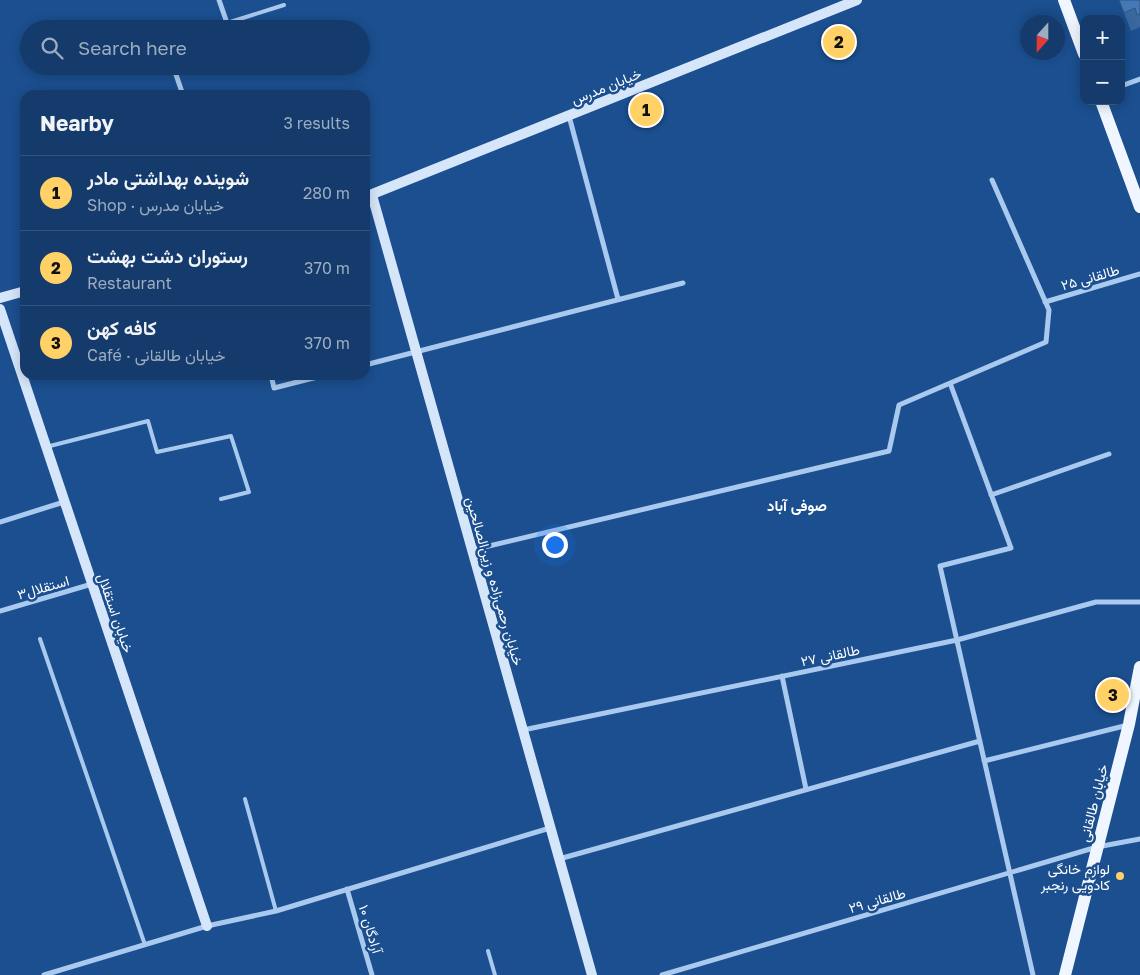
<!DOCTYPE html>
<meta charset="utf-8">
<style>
:root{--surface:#143b6b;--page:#214673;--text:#f1f3f6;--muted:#9dadc1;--line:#33557e;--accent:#ffd166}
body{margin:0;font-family:"Golos Text",Vazirmatn,sans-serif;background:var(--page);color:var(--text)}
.controls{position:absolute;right:15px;top:15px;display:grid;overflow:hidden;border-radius:10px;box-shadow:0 2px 12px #0003}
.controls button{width:45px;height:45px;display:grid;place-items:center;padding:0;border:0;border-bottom:1px solid var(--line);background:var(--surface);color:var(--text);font:25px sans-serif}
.compass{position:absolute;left:1020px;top:15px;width:45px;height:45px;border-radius:50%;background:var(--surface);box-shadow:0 2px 12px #0003;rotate:201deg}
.you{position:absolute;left:554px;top:544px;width:18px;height:18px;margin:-12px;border:4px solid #fff;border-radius:50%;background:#1a73e8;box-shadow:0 0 0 8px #1a73e833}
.badge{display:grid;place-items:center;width:32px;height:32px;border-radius:50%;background:var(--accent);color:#111;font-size:16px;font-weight:700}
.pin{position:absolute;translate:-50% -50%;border:2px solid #fff;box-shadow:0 1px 5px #0006}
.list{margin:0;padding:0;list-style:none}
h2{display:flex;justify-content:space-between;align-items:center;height:65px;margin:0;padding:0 20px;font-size:21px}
h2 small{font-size:16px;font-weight:400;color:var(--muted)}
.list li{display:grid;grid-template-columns:32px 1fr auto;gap:15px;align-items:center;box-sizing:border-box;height:75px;padding:0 20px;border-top:1px solid var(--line)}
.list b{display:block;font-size:19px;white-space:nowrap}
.list p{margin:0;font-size:16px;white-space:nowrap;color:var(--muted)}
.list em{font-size:16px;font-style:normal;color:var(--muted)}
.icon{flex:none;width:28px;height:28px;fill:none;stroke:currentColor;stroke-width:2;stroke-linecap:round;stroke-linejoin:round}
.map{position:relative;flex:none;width:1140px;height:975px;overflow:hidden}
.search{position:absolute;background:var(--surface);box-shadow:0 2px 12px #0003;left:20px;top:20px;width:350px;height:55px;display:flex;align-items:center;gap:12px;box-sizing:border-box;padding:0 18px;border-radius:28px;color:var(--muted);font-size:19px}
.panel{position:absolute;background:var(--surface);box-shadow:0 2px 12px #0003;left:20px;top:90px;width:350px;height:290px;border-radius:15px}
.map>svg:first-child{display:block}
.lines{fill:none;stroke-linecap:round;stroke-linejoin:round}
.lane{stroke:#a9c9ee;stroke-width:4}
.street{stroke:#a9c9ee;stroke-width:5}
.secondary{stroke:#d6e6fa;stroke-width:10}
.primary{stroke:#f0f6ff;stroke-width:12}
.wall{fill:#3a679d}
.building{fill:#4478b7;stroke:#305480}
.poi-dot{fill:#ffd166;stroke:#1b4f8f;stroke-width:2}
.labels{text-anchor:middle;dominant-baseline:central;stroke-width:5;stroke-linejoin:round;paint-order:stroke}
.street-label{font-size:14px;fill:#fff;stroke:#1b4f8f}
.poi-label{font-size:14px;fill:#fff;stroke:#1b4f8f;text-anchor:end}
.neighbourhood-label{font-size:15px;font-weight:bold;fill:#fff;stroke:#1b4f8f}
</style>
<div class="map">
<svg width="1140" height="975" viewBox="0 0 1140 975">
<rect width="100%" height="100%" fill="#1b4f8f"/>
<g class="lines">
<!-- lane -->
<path class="lane" d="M227,23l57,-18
M46,447l102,-26 9,31 74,-16 18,56 -28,7
M40,639l105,306
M245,799l31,112
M488,951l7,24"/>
<!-- street -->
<path class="street" d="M210,29l17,-6 -8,-23
M173,66l10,29
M1121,86l19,-7
M569,116l49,183
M1045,302l95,-28
M365,365l318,-82
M271,375l3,13 51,-13
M950,383l61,165 -71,18 93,409
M991,495l118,-41
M0,522l64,-20
M472,550l417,-99 10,-46 147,-63 3,-32 -57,-130
M0,611l92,-27
M782,676l24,113
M523,730l434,-90 139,-38h44
M984,761l144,-36
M559,859l421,-118
M347,889l25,86
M44,975l163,-49 69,-15 274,-83
M662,975l435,-128 43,-8"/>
<!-- secondary -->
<path class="secondary" d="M372,195l220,780
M365,197l492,-197
M0,298l25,-7
M0,309l207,617"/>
<!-- primary -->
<path class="primary" d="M1064,0l20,54
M1101,101l39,106
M1065,975l64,-251 11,-57"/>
</g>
<!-- wall -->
<path class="wall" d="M1119,0h21v27l-9,4z"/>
<!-- building -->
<path class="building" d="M1119,0h21v14l-3,1 -2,-7 -11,5z"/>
<!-- markers -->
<circle class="poi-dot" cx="1120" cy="876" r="5"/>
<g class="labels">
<!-- street labels -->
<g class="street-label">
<text transform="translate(606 86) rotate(-22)">خیابان مدرس</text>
<text transform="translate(1090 277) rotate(-16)">طالقانی ۲۵</text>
<text transform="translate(495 581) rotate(74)">خیابان رحمی‌زاده و زین‌الصالحین</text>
<text transform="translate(43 587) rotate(-16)">استقلال۳</text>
<text transform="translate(116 613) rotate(71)">خیابان استقلال</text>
<text transform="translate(830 655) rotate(-12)">طالقانی ۲۷</text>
<text transform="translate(1093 803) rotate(-76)">خیابان طالقانی</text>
<text transform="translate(877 900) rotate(-16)">طالقانی ۲۹</text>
<text transform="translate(371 929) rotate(73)">آرادگان ۱۰</text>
</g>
<!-- poi labels -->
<g class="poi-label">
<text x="1110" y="868">لوازم خانگی<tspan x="1110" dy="16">کادویی رنجبر</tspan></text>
</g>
<!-- neighbourhood labels -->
<g class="neighbourhood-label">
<text x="797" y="505">صوفی آباد</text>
</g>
</g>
</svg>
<div class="controls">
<button>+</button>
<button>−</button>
</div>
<svg class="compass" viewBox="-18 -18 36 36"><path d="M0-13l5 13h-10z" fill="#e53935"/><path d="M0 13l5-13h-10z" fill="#9dadc1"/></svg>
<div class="you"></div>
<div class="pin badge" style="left:646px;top:110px">1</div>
<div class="pin badge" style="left:839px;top:42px">2</div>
<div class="pin badge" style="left:1113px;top:695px">3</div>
<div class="search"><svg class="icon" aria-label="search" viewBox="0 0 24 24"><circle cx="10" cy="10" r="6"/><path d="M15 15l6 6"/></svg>Search here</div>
<section class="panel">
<h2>Nearby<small>3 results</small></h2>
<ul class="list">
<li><span class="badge">1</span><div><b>شوینده بهداشتی مادر</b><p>Shop · خیابان مدرس</p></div><em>280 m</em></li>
<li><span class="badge">2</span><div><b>رستوران دشت بهشت</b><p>Restaurant</p></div><em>370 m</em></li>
<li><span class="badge">3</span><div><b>کافه کهن</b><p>Café · خیابان طالقانی</p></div><em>370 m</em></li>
</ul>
</section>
</div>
